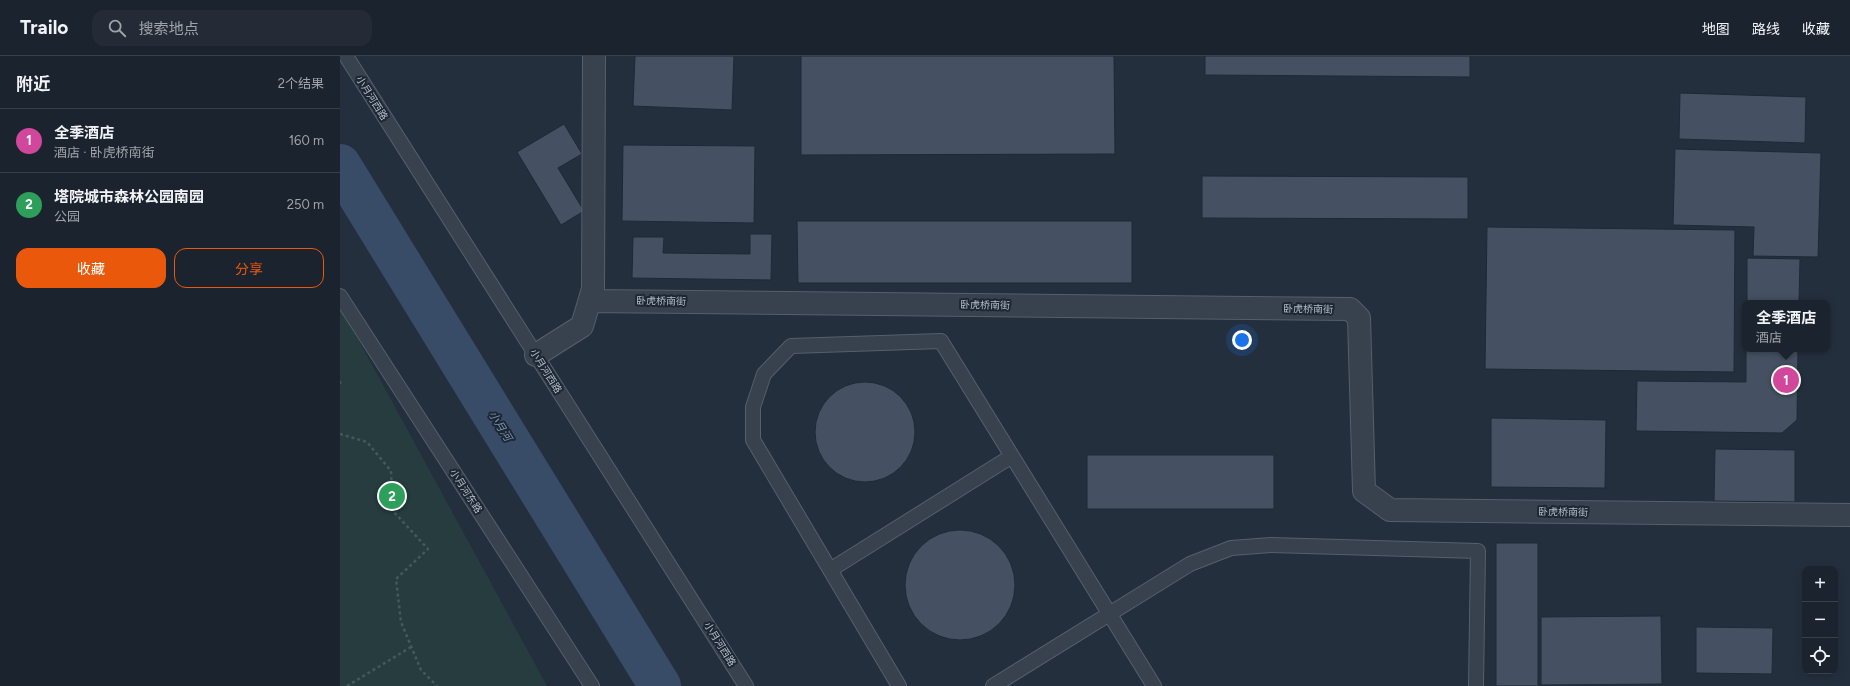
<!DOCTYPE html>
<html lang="zh">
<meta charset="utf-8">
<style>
:root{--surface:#1b232e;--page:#242b36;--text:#f1f3f6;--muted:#a0a4aa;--line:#39404a;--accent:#ea580c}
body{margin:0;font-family:Figtree,"Noto Sans SC",sans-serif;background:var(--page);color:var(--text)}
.controls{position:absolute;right:12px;bottom:12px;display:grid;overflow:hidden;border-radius:8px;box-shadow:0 2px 10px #0003}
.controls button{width:36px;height:36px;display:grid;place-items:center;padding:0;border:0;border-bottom:1px solid var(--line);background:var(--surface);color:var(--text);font:20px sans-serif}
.you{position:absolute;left:902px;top:284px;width:14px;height:14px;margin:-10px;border:3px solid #fff;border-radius:50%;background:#1a73e8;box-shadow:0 0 0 6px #1a73e833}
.badge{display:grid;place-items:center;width:26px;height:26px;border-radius:50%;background:var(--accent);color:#fff;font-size:13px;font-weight:700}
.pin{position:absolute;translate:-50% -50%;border:2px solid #fff;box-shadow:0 1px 4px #0006}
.popup{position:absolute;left:1402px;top:244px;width:88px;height:52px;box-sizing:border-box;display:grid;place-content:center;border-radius:8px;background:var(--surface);filter:drop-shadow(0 1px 3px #0005);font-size:13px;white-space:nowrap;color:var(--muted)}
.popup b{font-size:15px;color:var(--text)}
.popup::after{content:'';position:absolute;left:50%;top:100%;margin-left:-8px;border:8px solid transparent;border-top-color:var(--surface)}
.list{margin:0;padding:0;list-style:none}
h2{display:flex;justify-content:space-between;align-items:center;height:52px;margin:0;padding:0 16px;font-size:17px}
h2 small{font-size:13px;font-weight:400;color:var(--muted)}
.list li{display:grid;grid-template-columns:26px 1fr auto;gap:12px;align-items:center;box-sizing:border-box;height:64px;padding:0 16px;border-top:1px solid var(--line)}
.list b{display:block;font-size:15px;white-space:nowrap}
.list p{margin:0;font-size:13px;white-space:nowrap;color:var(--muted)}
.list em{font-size:13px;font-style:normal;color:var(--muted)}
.actions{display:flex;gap:8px;padding:12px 16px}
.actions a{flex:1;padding:9px 0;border:1px solid var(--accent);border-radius:12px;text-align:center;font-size:14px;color:var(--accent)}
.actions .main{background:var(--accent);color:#fff}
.icon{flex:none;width:22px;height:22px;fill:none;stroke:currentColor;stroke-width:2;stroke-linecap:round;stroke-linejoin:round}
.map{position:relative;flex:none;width:1510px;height:630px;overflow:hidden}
header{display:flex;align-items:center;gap:24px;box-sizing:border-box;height:56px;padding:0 20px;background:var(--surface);border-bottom:1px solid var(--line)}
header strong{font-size:19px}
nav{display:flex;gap:22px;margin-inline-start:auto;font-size:14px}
.search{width:280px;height:36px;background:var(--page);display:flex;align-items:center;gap:10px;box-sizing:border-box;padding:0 14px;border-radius:12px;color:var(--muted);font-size:15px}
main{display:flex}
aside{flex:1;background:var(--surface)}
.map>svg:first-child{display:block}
.park{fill:#263c3f}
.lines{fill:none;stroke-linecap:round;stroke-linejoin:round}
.river{stroke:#394c67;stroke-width:42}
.building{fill:#455162;stroke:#1f2835}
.service-casing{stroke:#565f6c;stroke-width:16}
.minor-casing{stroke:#565f6c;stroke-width:24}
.path{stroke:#44595c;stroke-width:2.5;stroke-dasharray:3 3;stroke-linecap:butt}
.service{stroke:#38414e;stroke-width:14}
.minor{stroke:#38414e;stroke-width:22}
.labels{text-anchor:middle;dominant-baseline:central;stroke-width:4;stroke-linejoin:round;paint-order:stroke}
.street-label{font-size:10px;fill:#b4bcc9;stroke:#1d2633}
.water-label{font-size:11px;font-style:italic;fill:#7c92b1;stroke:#1d2633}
</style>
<header>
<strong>Trailo</strong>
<div class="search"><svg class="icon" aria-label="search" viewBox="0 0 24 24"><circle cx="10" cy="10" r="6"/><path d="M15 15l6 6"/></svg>搜索地点</div>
<nav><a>地图</a><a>路线</a><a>收藏</a></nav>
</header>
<main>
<aside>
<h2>附近<small>2个结果</small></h2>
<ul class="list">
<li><span class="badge" style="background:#d1479c">1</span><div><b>全季酒店</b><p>酒店 · 卧虎桥南街</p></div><em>160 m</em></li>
<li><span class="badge" style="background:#2e9e5b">2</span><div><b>塔院城市森林公园南园</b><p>公园</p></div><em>250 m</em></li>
</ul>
<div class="actions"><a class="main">收藏</a><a>分享</a></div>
</aside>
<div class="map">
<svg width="1510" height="630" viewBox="0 0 1510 630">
<rect width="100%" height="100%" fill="#242f3e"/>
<!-- park -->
<path class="park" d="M0,250l207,380h-207z"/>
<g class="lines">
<!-- river -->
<path class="river" d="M0,109l320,521"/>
</g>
<!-- building -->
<path class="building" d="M295,0h99l-2,54 -99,-4z
M461,0h313l1,98 -314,1z
M865,0h265v21l-265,-2z
M1340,37l126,4 -1,46 -126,-4z
M224,68l18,30 -24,14 26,43 -23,14 -44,-73z
M283,89l132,1 -1,77 -132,-2z
M1335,93l146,4 -3,104 -65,-1 1,-29 -81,-2z
M862,120l266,1v42l-266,-1z
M457,165h335v62h-334z
M1147,171l248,3 -1,142 -249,-3z
M410,178h22l-1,46 -139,-2 1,-41h31l-1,16 87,1z
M1407,202l53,1 -1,44h-52z
M1406,293h52l-1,71 -15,13 -146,-2 1,-50 109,1z
M475 376a50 50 0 1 1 100 0a50 50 0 1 1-100 0Z
M1151,362l115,2 -1,68 -114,-1z
M1375,393l80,1v52l-81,-1z
M747,399h187v54h-187z
M565 529a55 55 0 1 1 110 0a55 55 0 1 1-110 0Z
M1156,487h42v143h-42z
M1321,560l1,68 -121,1v-68z
M1356,571l77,1 -1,46 -76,-1z"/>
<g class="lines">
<defs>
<path id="service" d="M6,0l400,630
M0,240l252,390
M490,514l182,-114
M559,630l-146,-246v-33l11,-33 27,-28 150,-5 213,345
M653,630l197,-122 41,-16 40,-3 207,6 -2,135"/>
<path id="minor" d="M250,245l760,8 9,9 5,173 26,19 460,5
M196,299l46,-29 11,-37 1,-233"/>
</defs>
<!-- service casing -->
<use href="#service" class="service-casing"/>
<!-- minor casing -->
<use href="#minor" class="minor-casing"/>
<!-- path -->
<path class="path" d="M0,325v6
M0,378l27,8 24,29 2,40 35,38 -32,30 5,43 20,48 16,16
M7,630l64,-39"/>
<!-- service -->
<use href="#service" class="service"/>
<!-- minor -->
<use href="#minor" class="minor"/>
</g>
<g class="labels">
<!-- street labels -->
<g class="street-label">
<text transform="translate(32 42) rotate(58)">小月河西路</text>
<text transform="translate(321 245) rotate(1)">卧虎桥南街</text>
<text transform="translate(645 249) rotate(1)">卧虎桥南街</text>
<text transform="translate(968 253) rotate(1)">卧虎桥南街</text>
<text transform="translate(206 315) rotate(58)">小月河西路</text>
<text transform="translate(126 435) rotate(57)">小月河东路</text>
<text transform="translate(1223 456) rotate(1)">卧虎桥南街</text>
<text transform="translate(380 588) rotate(58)">小月河西路</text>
</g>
<!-- water labels -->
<g class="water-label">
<text transform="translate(160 370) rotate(58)">小月河</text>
</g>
</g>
</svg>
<div class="controls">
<button>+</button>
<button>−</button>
<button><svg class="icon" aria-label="locate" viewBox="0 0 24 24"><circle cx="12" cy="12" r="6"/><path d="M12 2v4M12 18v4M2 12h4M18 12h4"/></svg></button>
</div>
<div class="you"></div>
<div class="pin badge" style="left:1446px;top:324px;background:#d1479c">1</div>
<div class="popup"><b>全季酒店</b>酒店</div>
<div class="pin badge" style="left:52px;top:440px;background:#2e9e5b">2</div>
</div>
</main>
